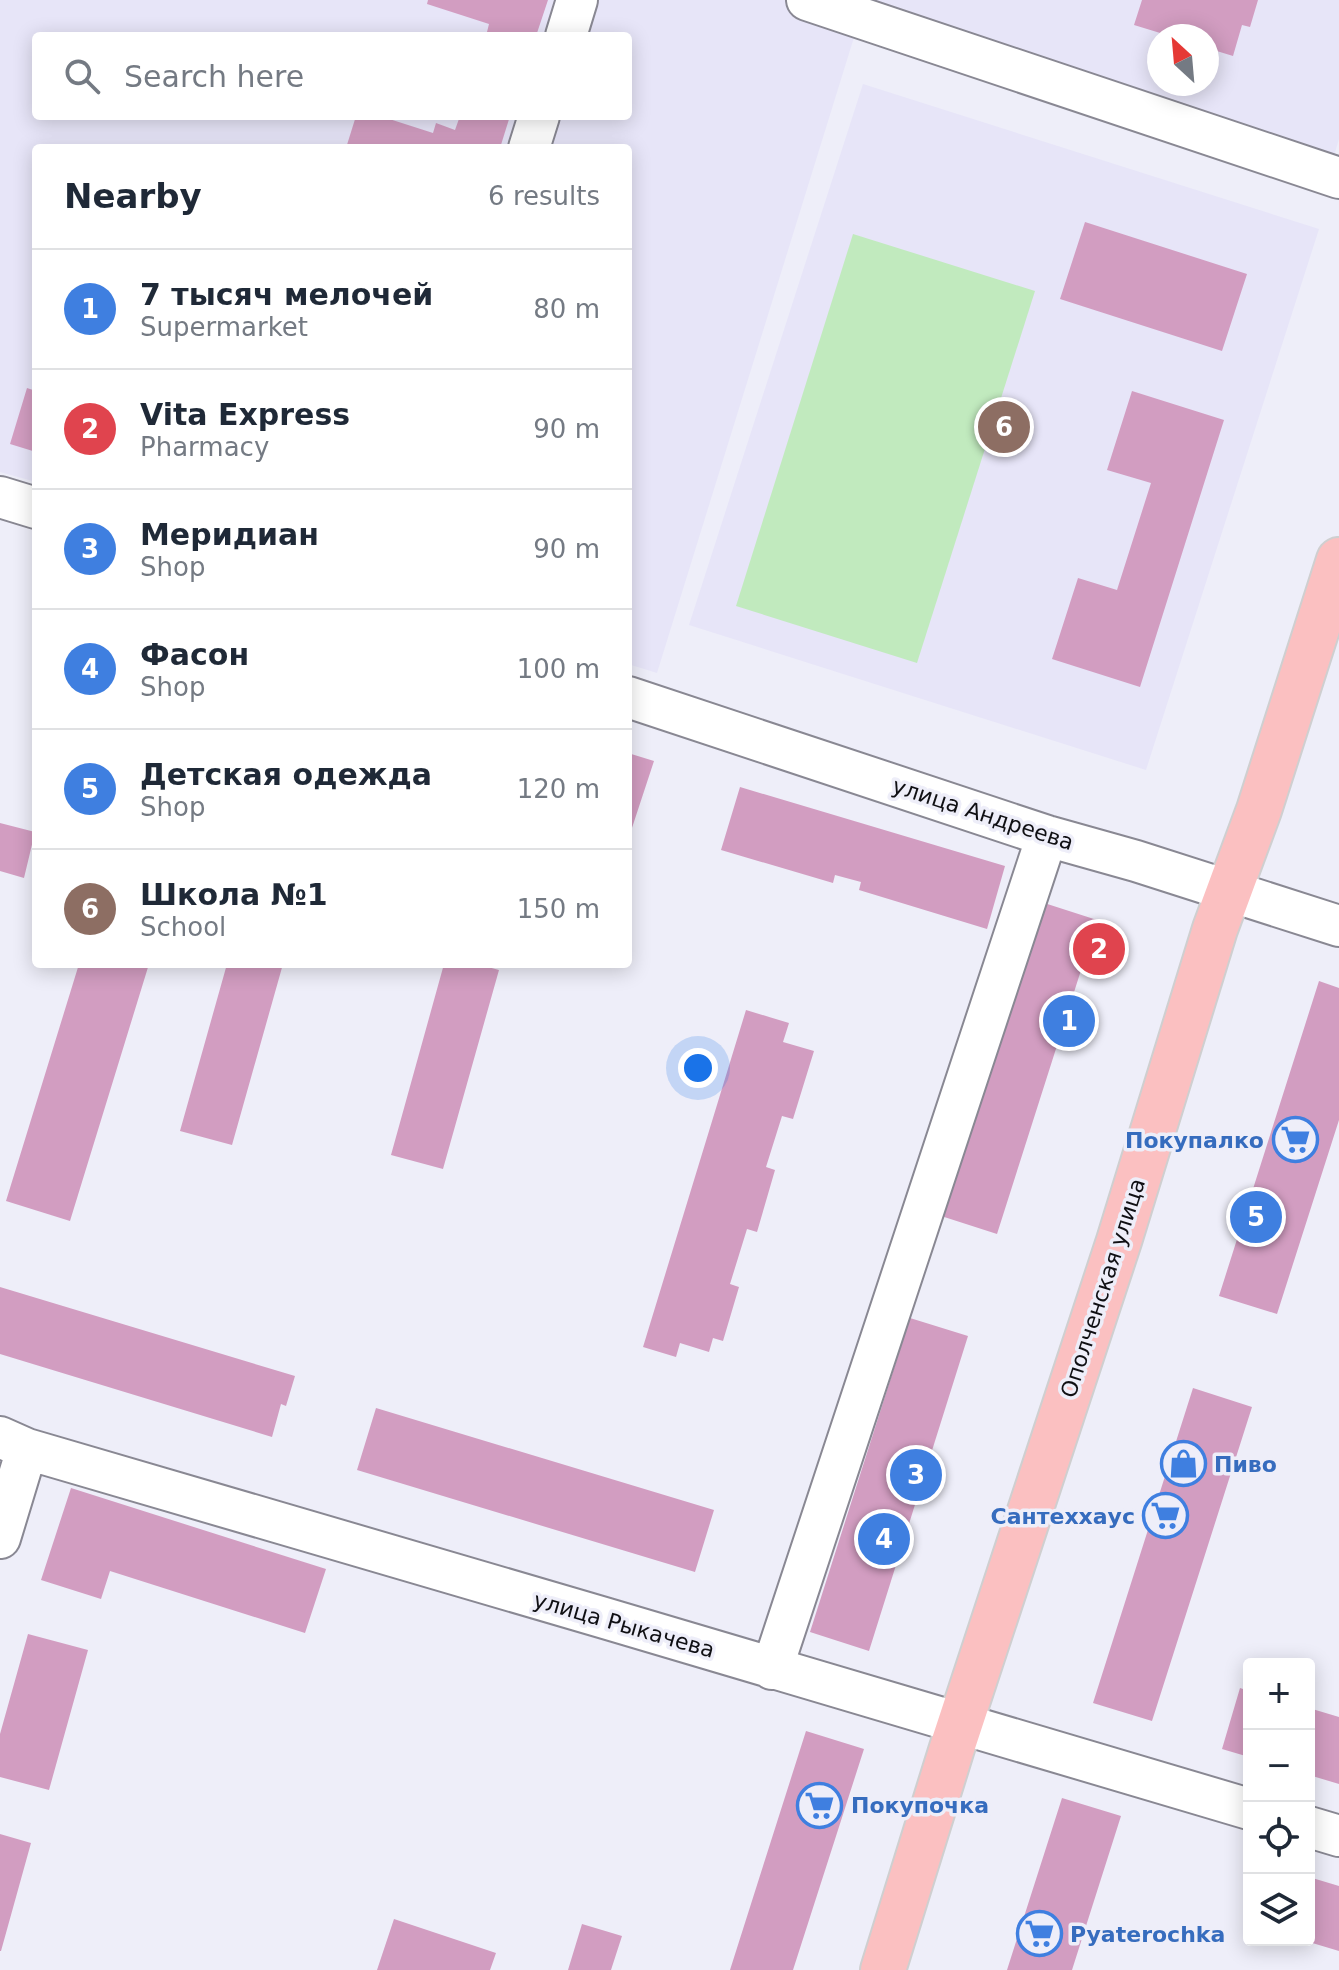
<!DOCTYPE html>
<meta charset="utf-8">
<style>
:root{--surface:#fff;--page:#f6f6f7;--text:#1f2937;--muted:#747a83;--line:#e0e1e3;--accent:#0b8043}
body{margin:0;font-family:"DejaVu Sans",sans-serif;background:var(--page);color:var(--text)}
.controls{position:absolute;right:24px;bottom:24px;display:grid;overflow:hidden;border-radius:8px;box-shadow:0 4px 20px #0003}
.controls button{width:72px;height:72px;display:grid;place-items:center;padding:0;border:0;border-bottom:2px solid var(--line);background:var(--surface);color:var(--text);font:40px sans-serif}
.compass{position:absolute;left:1147px;top:24px;width:72px;height:72px;border-radius:50%;background:var(--surface);box-shadow:0 4px 20px #0003;rotate:334deg}
.you{position:absolute;left:698px;top:1068px;width:28px;height:28px;margin:-20px;border:6px solid #fff;border-radius:50%;background:#1a73e8;box-shadow:0 0 0 12px #1a73e833}
.badge{display:grid;place-items:center;width:52px;height:52px;border-radius:50%;background:var(--accent);color:#fff;font-size:26px;font-weight:700}
.pin{position:absolute;translate:-50% -50%;border:4px solid #fff;box-shadow:0 2px 8px #0006}
.list{margin:0;padding:0;list-style:none}
h2{display:flex;justify-content:space-between;align-items:center;height:104px;margin:0;padding:0 32px;font-size:34px}
h2 small{font-size:26px;font-weight:400;color:var(--muted)}
.list li{display:grid;grid-template-columns:52px 1fr auto;gap:24px;align-items:center;box-sizing:border-box;height:120px;padding:0 32px;border-top:2px solid var(--line)}
.list b{display:block;font-size:30px;white-space:nowrap}
.list p{margin:0;font-size:26px;white-space:nowrap;color:var(--muted)}
.list em{font-size:26px;font-style:normal;color:var(--muted)}
.icon{flex:none;width:44px;height:44px;fill:none;stroke:currentColor;stroke-width:2;stroke-linecap:round;stroke-linejoin:round}
.map{position:relative;flex:none;width:1339px;height:1970px;overflow:hidden}
.search{position:absolute;background:var(--surface);box-shadow:0 4px 20px #0003;left:32px;top:32px;width:600px;height:88px;display:flex;align-items:center;gap:20px;box-sizing:border-box;padding:0 28px;border-radius:8px;color:var(--muted);font-size:30px}
.panel{position:absolute;background:var(--surface);box-shadow:0 4px 20px #0003;left:32px;top:144px;width:600px;height:824px;border-radius:8px}
.map>svg:first-child{display:block}
.built{fill:#e7e5f8;fill-rule:evenodd}
.green{fill:#c1eabe}
.building{fill:#d29dc1}
.lines{fill:none;stroke-linecap:round;stroke-linejoin:round}
.street-casing{stroke:#898893;stroke-width:44}
.highway-casing{stroke:#cfcfd0;stroke-width:48}
.street{stroke:#fff;stroke-width:40}
.highway{stroke:#fbc0c1;stroke-width:44}
.labels{text-anchor:middle;dominant-baseline:central;stroke-width:7;stroke-linejoin:round;paint-order:stroke}
.street-label{font-size:22px;fill:#0f0f13;stroke:#eeeef9}
.shop-label{font-size:22px;font-weight:bold;fill:#366cbe;stroke:#eeeef9;text-anchor:start}
</style>
<div class="map">
<svg width="1339" height="1970" viewBox="0 0 1339 1970">
<rect width="100%" height="100%" fill="#eeeef9"/>
<!-- built -->
<path class="built" d="M0,0h1339v139l-5,17 -474,-138 -203,655 -29,-9v-516h-592v334l-36,-10zM36,36h592v80h-592zM1159,36h48v48h-48z
M863,84l456,145 -173,541 -457,-145z"/>
<!-- green -->
<path class="green" d="M853,234l182,57 -118,372 -181,-57z"/>
<!-- building -->
<path class="building" d="M428,0h120l-12,36h-50l3,-12 -62,-20z
M1142,0h116l-8,27 -8,-2 -9,31 -26,-8v-12h-37l-36,-11z
M356,116h24l53,17 3,-10 19,7 5,-14h50l-10,32h-154z
M1085,222l162,52 -25,77 -162,-52z
M27,388l9,3v61l-26,-8z
M1132,391l92,29 -84,267 -88,-28 26,-81 39,12 34,-107 -44,-13z
M628,753l26,8 -25,76h-1z
M740,787l265,79 -18,63 -128,-39 2,-8 -26,-7 -2,8 -112,-33z
M0,823l35,9 -11,46 -24,-7z
M1038,901l59,19 -100,314 -59,-19z
M79,964h70l-79,257 -64,-20z
M227,964h56l-51,181 -52,-14z
M444,964h33l22,6 -56,199 -52,-14z
M1319,981l20,7v132l-62,194 -58,-18z
M746,1010l43,13 -6,19 31,9 -21,68 -11,-3 -16,51 9,3 -18,62 -10,-3 -17,55 9,3 -16,54 -10,-3 -4,14 -29,-9 -4,14 -33,-10z
M0,1287l295,89 -9,30 -5,-2 -9,33 -272,-83z
M910,1318l58,18 -99,315 -59,-19z
M1193,1388l59,19 -100,314 -59,-18z
M376,1408l338,102 -19,62 -338,-102z
M71,1488l255,81 -21,64 -195,-62 -9,28 -60,-19z
M28,1634l60,16 -39,140 -49,-13v-43z
M1240,1688l9,3v66l-27,-8z
M1309,1708l30,9v67l-30,-9z
M806,1731l58,18 -71,221h-63z
M1062,1798l59,18 -49,154h-65z
M0,1834l31,9 -30,108h-1z
M1309,1877l30,9v65l-30,-9z
M394,1919l102,34 -6,17h-113z
M582,1924l40,12 -11,34h-43z"/>
<g class="lines">
<defs>
<path id="street" d="M807,0l532,178
M566,36l11,-36
M529,148l10,-32
M0,497l36,11
M628,697l419,139 89,25 203,65
M0,1437l27,12c407,120 816,237 1222,360
M0,1538l27,-89
M772,1669l275,-833
M1309,1827l30,9"/>
<path id="highway" d="M883,1970l69,-222 167,-507 96,-312 44,-119 80,-250"/>
</defs>
<!-- street casing -->
<use href="#street" class="street-casing"/>
<!-- highway casing -->
<use href="#highway" class="highway-casing"/>
<!-- street -->
<use href="#street" class="street"/>
<!-- highway -->
<use href="#highway" class="highway"/>
</g>
<!-- icons -->
<defs>
<symbol id="supermarket-ring" viewBox="-11 -11 22 22"><circle r="9.5" fill="#eeeef9" stroke="#3f7fe0" stroke-width="1.5"/><path d="M-6-5.5h2.5l.6 2H6L4.5 2H-2.5L-4.4-4H-6ZM-1.5 3.2a1.3 1.3 0 1 0 .1 0ZM3 3.2a1.3 1.3 0 1 0 .1 0Z" fill="#3f7fe0"/></symbol>
<symbol id="shop-ring" viewBox="-11 -11 22 22"><circle r="9.5" fill="#eeeef9" stroke="#3f7fe0" stroke-width="1.5"/><path d="M-5-2.5h2.3a2.7 3.5 0 0 1 5.4 0H5L5.5 6h-11ZM-1.5-2.5h3a1.5 2.3 0 0 0-3 0Z" fill="#3f7fe0"/></symbol>
</defs>
<g fill-rule="evenodd">
<use href="#supermarket-ring" x="1270" y="1114" width="51" height="51"/>
<use href="#shop-ring" x="1158" y="1438" width="51" height="51"/>
<use href="#supermarket-ring" x="1140" y="1490" width="51" height="51"/>
<use href="#supermarket-ring" x="794" y="1780" width="51" height="51"/>
<use href="#supermarket-ring" x="1014" y="1908" width="51" height="51"/>
</g>
<g class="labels">
<!-- street labels -->
<g class="street-label">
<text transform="translate(983 814) rotate(18)">улица Андреева</text>
<text transform="translate(1103 1288) rotate(-72)">Ополченская улица</text>
<text transform="translate(624 1625) rotate(16)">улица Рыкачева</text>
</g>
<!-- shop labels -->
<g class="shop-label">
<text x="1264" y="1140" text-anchor="end">Покупалко</text>
<text x="1214" y="1464">Пиво</text>
<text x="1135" y="1516" text-anchor="end">Сантеххаус</text>
<text x="851" y="1805">Покупочка</text>
<text x="1070" y="1934">Pyaterochka</text>
</g>
</g>
</svg>
<div class="controls">
<button>+</button>
<button>−</button>
<button><svg class="icon" aria-label="locate" viewBox="0 0 24 24"><circle cx="12" cy="12" r="6"/><path d="M12 2v4M12 18v4M2 12h4M18 12h4"/></svg></button>
<button><svg class="icon" aria-label="layers" viewBox="0 0 24 24"><path d="M12 4l9 5-9 5-9-5zM3 14l9 5 9-5"/></svg></button>
</div>
<svg class="compass" viewBox="-18 -18 36 36"><path d="M0-13l5 13h-10z" fill="#e53935"/><path d="M0 13l5-13h-10z" fill="#747a83"/></svg>
<div class="you"></div>
<div class="pin badge" style="left:1069px;top:1021px;background:#3f7fe0">1</div>
<div class="pin badge" style="left:1099px;top:949px;background:#e0444e">2</div>
<div class="pin badge" style="left:916px;top:1475px;background:#3f7fe0">3</div>
<div class="pin badge" style="left:884px;top:1539px;background:#3f7fe0">4</div>
<div class="pin badge" style="left:1256px;top:1217px;background:#3f7fe0">5</div>
<div class="pin badge" style="left:1004px;top:427px;background:#8d6e63">6</div>
<div class="search"><svg class="icon" aria-label="search" viewBox="0 0 24 24"><circle cx="10" cy="10" r="6"/><path d="M15 15l6 6"/></svg>Search here</div>
<section class="panel">
<h2>Nearby<small>6 results</small></h2>
<ul class="list">
<li><span class="badge" style="background:#3f7fe0">1</span><div><b>7 тысяч мелочей</b><p>Supermarket</p></div><em>80 m</em></li>
<li><span class="badge" style="background:#e0444e">2</span><div><b>Vita Express</b><p>Pharmacy</p></div><em>90 m</em></li>
<li><span class="badge" style="background:#3f7fe0">3</span><div><b>Меридиан</b><p>Shop</p></div><em>90 m</em></li>
<li><span class="badge" style="background:#3f7fe0">4</span><div><b>Фасон</b><p>Shop</p></div><em>100 m</em></li>
<li><span class="badge" style="background:#3f7fe0">5</span><div><b>Детская одежда</b><p>Shop</p></div><em>120 m</em></li>
<li><span class="badge" style="background:#8d6e63">6</span><div><b>Школа №1</b><p>School</p></div><em>150 m</em></li>
</ul>
</section>
</div>
